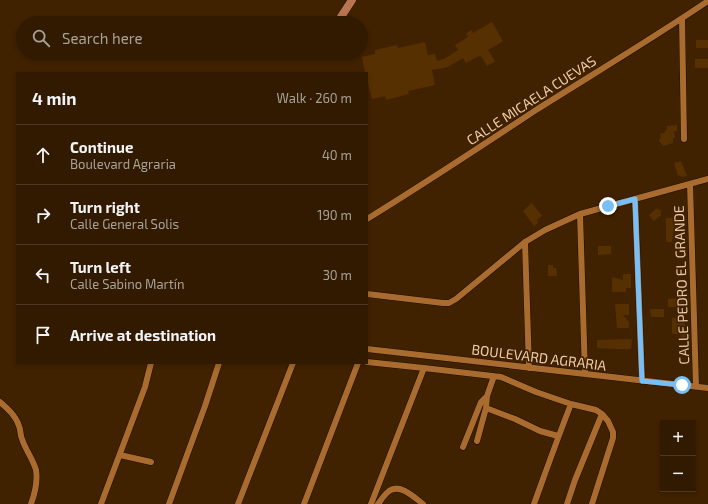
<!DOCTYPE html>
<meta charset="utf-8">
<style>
:root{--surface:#311a00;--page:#39230a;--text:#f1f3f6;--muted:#a8a199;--line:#4c3822}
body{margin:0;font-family:"Exo 2",sans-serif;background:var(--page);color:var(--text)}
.controls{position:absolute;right:12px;bottom:12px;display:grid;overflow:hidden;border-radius:0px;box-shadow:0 2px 6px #0003}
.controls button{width:36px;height:36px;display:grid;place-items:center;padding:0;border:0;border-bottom:1px solid var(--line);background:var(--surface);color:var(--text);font:20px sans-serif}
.stop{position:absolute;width:12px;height:12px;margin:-9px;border:3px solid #78bff7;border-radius:50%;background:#fff}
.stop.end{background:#78bff7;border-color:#fff;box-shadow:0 1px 4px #0008}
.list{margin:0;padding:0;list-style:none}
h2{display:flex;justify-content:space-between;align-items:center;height:52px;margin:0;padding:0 16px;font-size:17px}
h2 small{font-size:13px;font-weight:400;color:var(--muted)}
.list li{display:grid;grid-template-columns:26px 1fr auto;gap:12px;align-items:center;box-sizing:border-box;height:60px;padding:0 16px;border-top:1px solid var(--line)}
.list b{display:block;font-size:15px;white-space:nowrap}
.list p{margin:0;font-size:13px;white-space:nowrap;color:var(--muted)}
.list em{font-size:13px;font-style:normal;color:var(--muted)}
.icon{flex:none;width:22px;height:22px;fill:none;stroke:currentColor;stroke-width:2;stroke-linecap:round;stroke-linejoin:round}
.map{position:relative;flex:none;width:708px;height:504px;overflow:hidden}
.search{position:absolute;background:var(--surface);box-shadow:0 2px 6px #0003;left:16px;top:16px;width:352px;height:44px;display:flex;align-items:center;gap:10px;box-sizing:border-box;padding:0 14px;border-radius:22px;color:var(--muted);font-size:15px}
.panel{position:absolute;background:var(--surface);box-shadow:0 2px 6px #0003;left:16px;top:72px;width:352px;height:292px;border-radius:0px}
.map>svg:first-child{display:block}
.building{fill:#573001}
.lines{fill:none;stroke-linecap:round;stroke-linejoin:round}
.street-casing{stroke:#200e00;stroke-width:7}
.secondary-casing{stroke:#200e00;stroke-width:9}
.street{stroke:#a96c2e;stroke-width:6}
.secondary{stroke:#bb7450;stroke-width:8}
.route{stroke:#78bff7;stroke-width:5}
.labels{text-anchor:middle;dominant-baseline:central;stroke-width:3.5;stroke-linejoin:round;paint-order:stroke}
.street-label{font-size:14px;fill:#eccbad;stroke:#412200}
</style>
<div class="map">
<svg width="708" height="504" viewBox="0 0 708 504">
<rect width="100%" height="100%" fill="#412200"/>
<!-- building -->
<path class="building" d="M492,22l11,19 -15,9 7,11 -1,1 -7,4 -6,-10 -1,1 -1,-1 -13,7 -3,-5 -15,9 -16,3 3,15 -27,6 1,3 -23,6 -1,-4 -13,3 -5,-20v-6h-2l-3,-16 13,-3v-4l13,-3 9,-2 1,3 27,-6 3,13 7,-1 2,7 7,-2 14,-9 -3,-5 13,-8 -2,-3 5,-4 2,3z
M696,40h12v8h-12z
M695,59h13v9h-13z
M677,125v6h-3l1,7h-2v5l-10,3 -1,-2 -3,-3 2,-4 -1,-3 4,-1 3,-4v-3z
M681,161l6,15 -5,1v-1l-1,1 -1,-2 -2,1 -4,-13z
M532,203l10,13 -5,4 1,3 -4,3 -11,-15z
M657,208l2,2h2v6h-1l-6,5 -5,-6z
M666,218h14v14h-7l-1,10h-6l1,-2h-1z
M598,246h13v8l-13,1z
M548,265h5v3h3l1,8h-9z
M623,274h8v14h-5v4h-14v-15l11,3z
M689,298v4l-10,1v4h-11v-8z
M615,304h14v11h-6l6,7v6h-12z
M650,309h14v8h-13z
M672,318h13v13h2v6h-6l-1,-3h-8z
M632,339l-1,10h-17l-17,-1v-8z"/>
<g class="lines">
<defs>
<path id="street" d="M682,19l2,120
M690,184l6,202
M635,199l7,182
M580,214l5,160
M367,219c57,-35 113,-72 169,-109 57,-36 116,-71 172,-109
M525,242l4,126
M367,294l76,9h6l7,-4 69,-57 20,-12 35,-16 128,-35
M367,349l341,39
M367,362l57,6 77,9 35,15 35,12 25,6 6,4 6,7 5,11v6l-21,66
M0,402c8,7 16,14 19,24 2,4 1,9 3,13 3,10 11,20 14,31 2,12 -1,23 -5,34
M486,408l29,11 25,12 18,5
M477,441l9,-33 1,-12 7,-20
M463,447l18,-45 6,-6
M120,455l31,7
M101,504l44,-117 6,-24
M169,504l36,-98 14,-43
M238,504l55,-141
M304,504l54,-141
M371,504l53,-136
M378,504c3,-4 6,-9 11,-13 11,-8 25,6 34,13
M534,504c12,-33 24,-67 37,-100
M567,504l8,-24 27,-66"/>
<path id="secondary" d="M337,23l15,-23"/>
</defs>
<!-- street casing -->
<use href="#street" class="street-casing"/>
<!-- secondary casing -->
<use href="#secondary" class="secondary-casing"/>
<!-- street -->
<use href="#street" class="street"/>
<!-- secondary -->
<use href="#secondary" class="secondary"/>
</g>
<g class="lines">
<!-- route -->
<path class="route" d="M608,206l27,-7 7,182 40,4"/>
</g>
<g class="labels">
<!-- street labels -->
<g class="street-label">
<text transform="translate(531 100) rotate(-33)">CALLE MICAELA CUEVAS</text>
<text transform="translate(681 285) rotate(-92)">CALLE PEDRO EL GRANDE</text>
<text transform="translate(539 357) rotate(7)">BOULEVARD AGRARIA</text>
</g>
</g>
</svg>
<div class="controls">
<button>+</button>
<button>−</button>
</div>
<div class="stop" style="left:682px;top:385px"></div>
<div class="stop end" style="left:608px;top:206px"></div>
<div class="search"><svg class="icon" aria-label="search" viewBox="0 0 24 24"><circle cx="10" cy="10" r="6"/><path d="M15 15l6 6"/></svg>Search here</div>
<section class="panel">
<h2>4 min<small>Walk · 260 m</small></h2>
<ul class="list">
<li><svg class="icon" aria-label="ahead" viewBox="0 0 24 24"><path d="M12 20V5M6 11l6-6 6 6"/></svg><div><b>Continue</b><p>Boulevard Agraria</p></div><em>40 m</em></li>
<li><svg class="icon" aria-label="right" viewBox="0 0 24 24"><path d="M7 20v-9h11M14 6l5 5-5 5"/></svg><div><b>Turn right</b><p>Calle General Solis</p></div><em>190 m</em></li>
<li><svg class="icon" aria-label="left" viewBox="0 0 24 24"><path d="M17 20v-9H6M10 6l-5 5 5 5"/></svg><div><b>Turn left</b><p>Calle Sabino Martín</p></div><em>30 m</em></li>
<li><svg class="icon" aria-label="arrive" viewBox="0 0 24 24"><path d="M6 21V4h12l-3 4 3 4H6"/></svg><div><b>Arrive at destination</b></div></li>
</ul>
</section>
</div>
